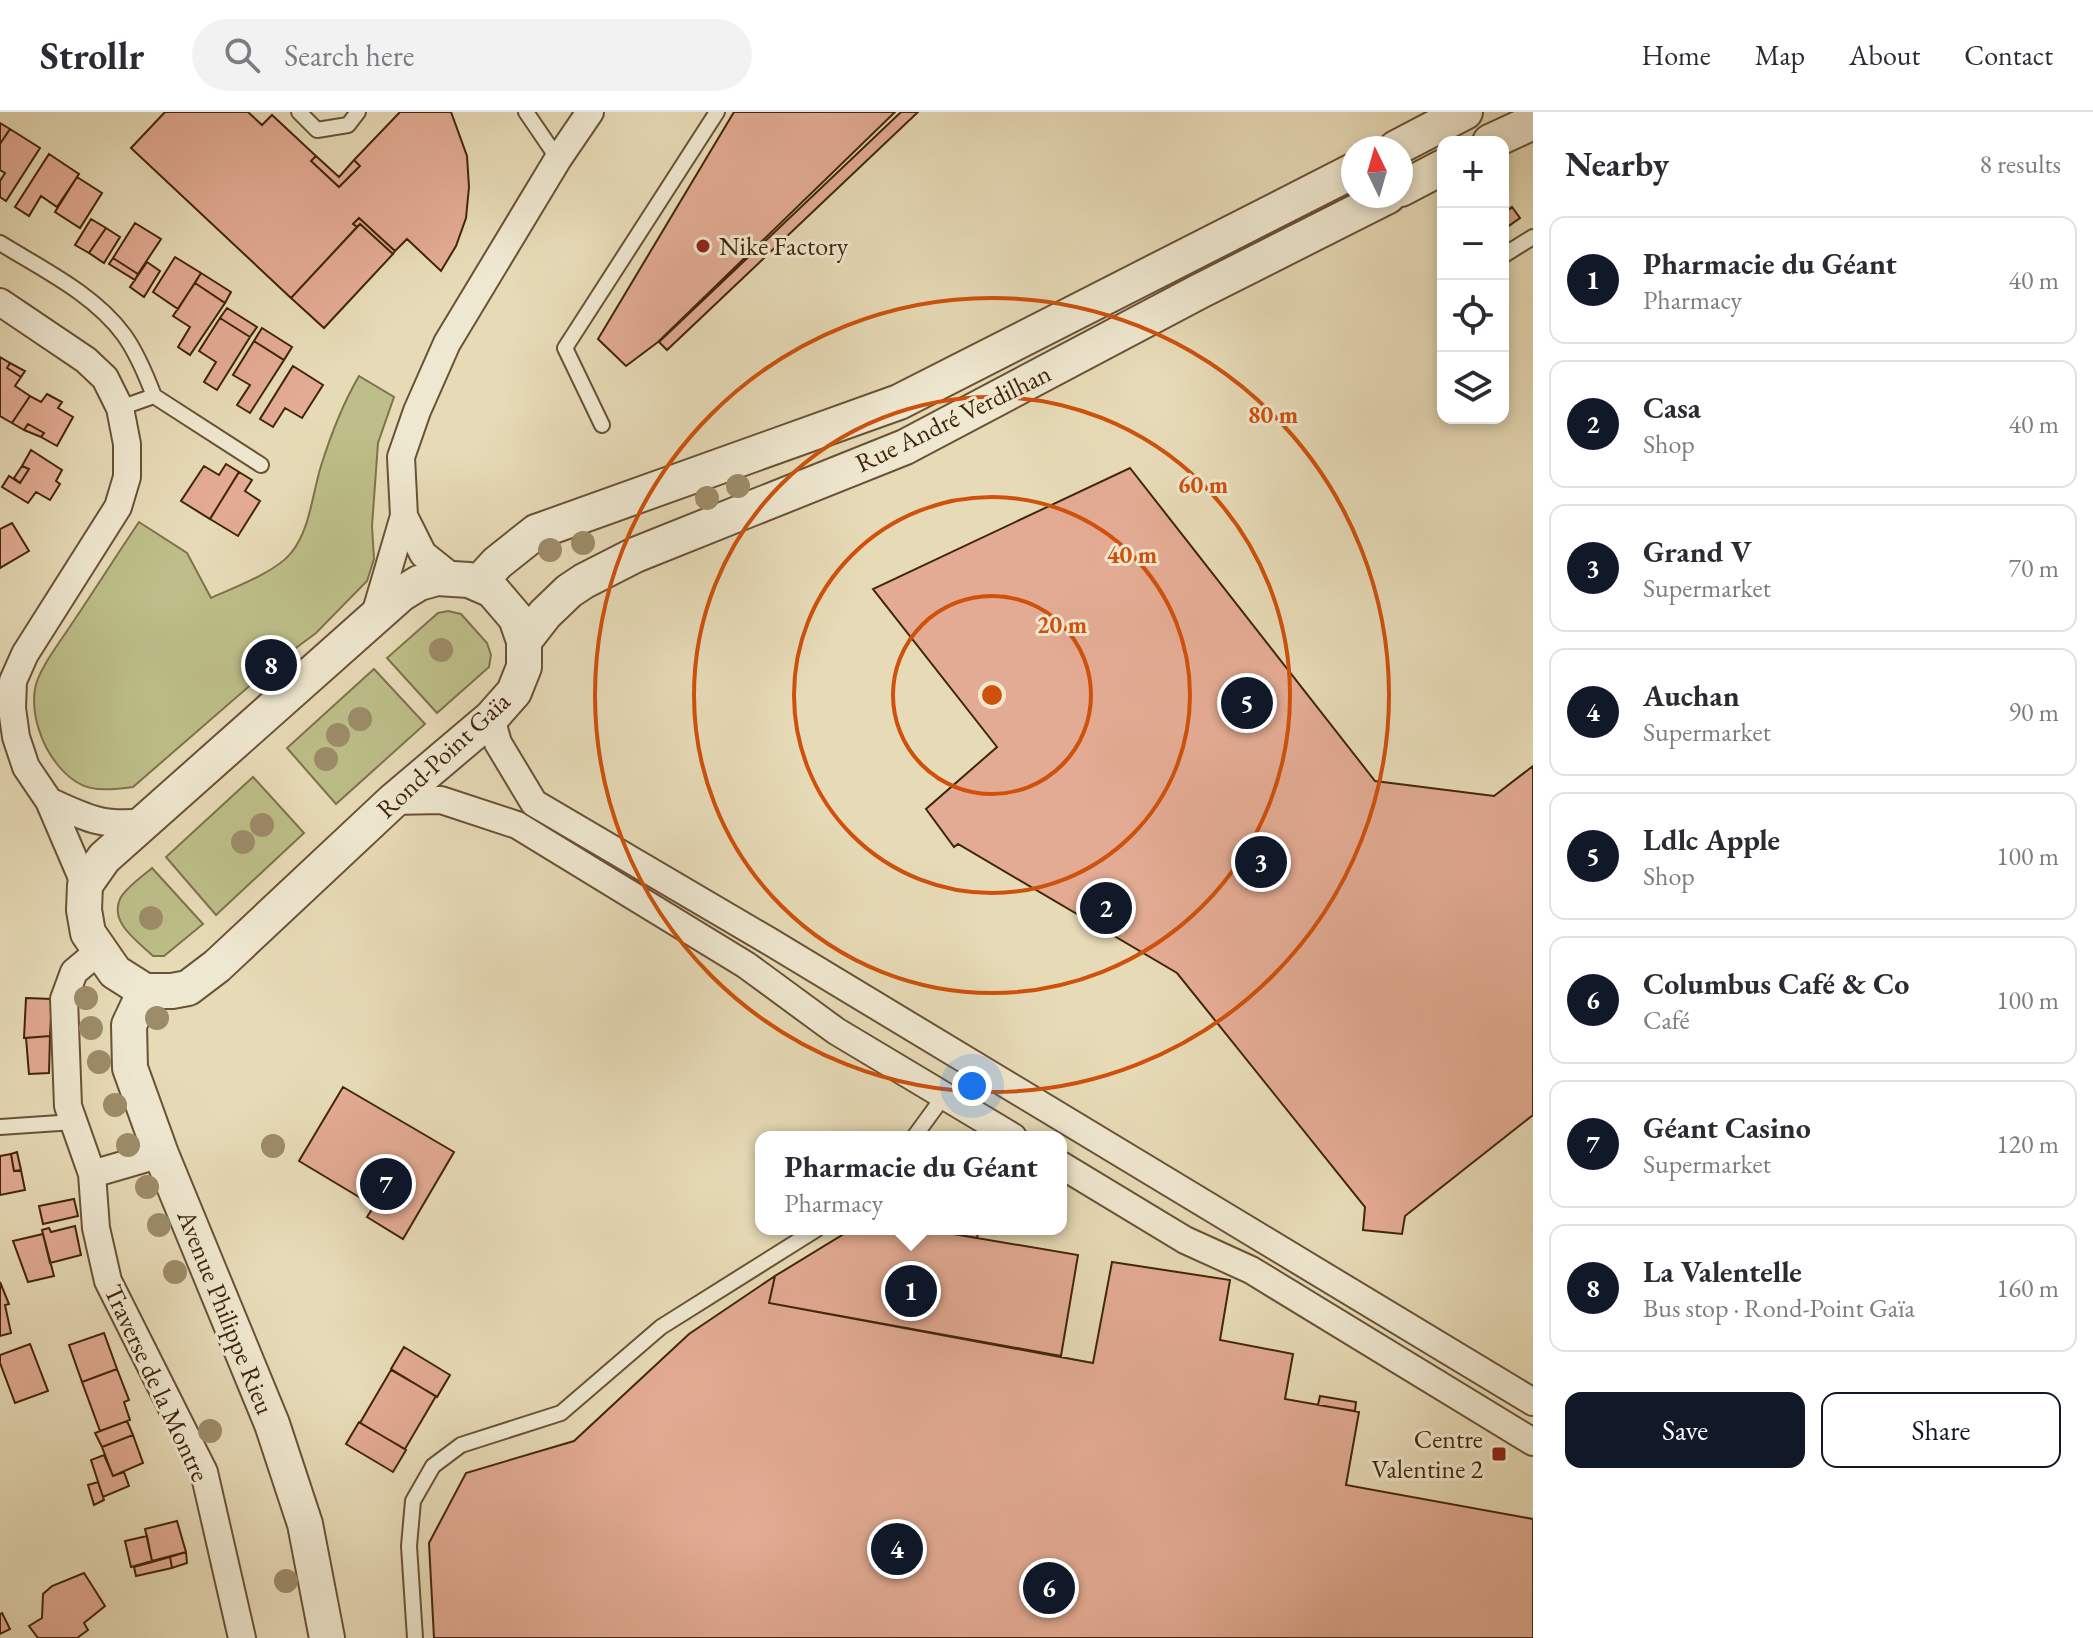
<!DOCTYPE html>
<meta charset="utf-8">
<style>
:root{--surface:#fff;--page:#f2f2f3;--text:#2b2b33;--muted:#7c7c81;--line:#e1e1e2;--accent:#111827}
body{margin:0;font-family:"EB Garamond",serif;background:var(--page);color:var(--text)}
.controls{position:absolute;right:24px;top:24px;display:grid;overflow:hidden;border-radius:16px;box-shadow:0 4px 12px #0003}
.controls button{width:72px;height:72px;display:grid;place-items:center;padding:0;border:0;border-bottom:2px solid var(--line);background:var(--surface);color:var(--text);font:40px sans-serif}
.compass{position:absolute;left:1341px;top:24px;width:72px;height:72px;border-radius:50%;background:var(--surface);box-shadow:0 4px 12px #0003;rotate:355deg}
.you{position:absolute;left:972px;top:974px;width:28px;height:28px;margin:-20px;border:6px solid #fff;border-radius:50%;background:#1a73e8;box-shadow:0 0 0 12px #1a73e833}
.badge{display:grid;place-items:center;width:52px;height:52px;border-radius:50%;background:var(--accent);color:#fff;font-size:26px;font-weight:700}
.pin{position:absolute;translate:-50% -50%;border:4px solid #fff;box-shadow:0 2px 8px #0006}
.popup{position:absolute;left:755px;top:1019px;width:312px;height:104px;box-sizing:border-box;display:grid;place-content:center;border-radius:16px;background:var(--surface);filter:drop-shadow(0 2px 6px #0005);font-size:26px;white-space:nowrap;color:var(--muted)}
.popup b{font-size:30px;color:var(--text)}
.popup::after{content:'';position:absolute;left:50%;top:100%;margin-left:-16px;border:16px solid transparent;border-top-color:var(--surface)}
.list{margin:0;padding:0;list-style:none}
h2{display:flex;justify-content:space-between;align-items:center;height:104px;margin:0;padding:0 32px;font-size:34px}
h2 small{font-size:26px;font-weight:400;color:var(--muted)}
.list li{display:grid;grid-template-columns:52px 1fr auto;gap:24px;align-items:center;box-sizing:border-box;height:128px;margin:0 16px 16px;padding:0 16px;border:2px solid var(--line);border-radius:16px}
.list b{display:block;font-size:30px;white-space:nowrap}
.list p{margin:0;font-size:26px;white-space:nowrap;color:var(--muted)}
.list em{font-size:26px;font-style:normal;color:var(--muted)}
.actions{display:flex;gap:16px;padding:24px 32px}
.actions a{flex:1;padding:18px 0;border:2px solid var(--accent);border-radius:16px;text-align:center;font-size:28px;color:var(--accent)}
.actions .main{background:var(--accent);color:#fff}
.icon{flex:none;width:44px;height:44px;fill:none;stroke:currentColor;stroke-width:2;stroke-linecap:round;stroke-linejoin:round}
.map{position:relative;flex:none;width:1533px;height:1526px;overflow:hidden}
header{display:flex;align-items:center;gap:48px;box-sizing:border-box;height:112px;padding:0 40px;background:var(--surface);border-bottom:2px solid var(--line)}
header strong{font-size:38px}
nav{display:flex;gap:44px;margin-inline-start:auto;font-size:28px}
.search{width:560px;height:72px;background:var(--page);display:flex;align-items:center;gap:20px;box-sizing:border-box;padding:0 28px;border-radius:44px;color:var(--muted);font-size:30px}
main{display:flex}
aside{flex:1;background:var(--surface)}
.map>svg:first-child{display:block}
.green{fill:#bdbe89;stroke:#7f724a;stroke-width:2}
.building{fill:#e3ab93;stroke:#41250a;stroke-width:2}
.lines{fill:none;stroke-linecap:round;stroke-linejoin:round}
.service-casing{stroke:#6a5235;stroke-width:18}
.minor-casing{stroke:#6a5235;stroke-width:30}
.tertiary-casing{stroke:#6a5235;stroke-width:38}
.service{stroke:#efe8d0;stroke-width:14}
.minor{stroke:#efe8d0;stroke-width:26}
.tertiary{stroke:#efe8d0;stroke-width:34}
.tree{fill:#9d8c69}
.ring{fill:none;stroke:#cf510c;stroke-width:4}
.poi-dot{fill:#8f2418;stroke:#efe8d0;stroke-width:3}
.labels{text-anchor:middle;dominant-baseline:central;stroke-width:6;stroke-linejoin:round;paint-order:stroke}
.poi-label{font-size:26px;fill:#41250a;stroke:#efe8d0;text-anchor:start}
.street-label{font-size:26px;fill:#41250a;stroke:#efe8d0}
.centre{fill:#cf510c;stroke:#efe8d0;stroke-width:4}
.ring-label{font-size:24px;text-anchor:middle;font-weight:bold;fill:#cf510c;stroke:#efe8d0;stroke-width:6;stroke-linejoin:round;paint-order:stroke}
</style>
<header>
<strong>Strollr</strong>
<div class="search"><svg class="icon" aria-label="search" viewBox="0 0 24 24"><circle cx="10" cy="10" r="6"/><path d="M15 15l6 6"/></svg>Search here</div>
<nav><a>Home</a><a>Map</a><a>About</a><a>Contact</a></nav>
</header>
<main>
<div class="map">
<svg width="1533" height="1526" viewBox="0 0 1533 1526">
<rect width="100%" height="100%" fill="#e7dbb7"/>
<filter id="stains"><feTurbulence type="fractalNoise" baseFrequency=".0025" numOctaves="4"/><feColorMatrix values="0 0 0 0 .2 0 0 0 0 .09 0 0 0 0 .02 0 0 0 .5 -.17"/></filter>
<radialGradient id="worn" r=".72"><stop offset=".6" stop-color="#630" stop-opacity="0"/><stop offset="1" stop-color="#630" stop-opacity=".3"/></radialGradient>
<!-- green -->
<path class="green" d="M359,264l35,21 -16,46 -6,83 2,33 -7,22 -51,52 -39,29 -144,125c-34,5 -54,5 -76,-23 -16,-20 -26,-50 -22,-75 3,-19 25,-47 36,-64 23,-34 45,-69 68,-103l48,31 24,45c22,-10 65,-26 80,-45 19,-23 21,-58 30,-87 10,-32 21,-61 38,-90z
M448,499l13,3 26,29 4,12 -2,12 -52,46 -50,-55 51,-45z
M374,557l51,55 -89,80 -49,-56z
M253,665l51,56 -88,82 -50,-58z
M152,756l51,56 -39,32h-11c-14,-14 -44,-33 -33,-57 5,-11 23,-23 32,-31z"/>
<!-- building -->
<path class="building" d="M165,0h83l14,13 10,-10 44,41 -5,5 28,26 21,-21 -6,-6 46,-48h51l16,44 2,31 -3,31 -10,28 -15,25 -34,-32 -12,12 -36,-33 -6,6 4,3 -66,71 -160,-150z
M734,0h161l-237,230 -32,24 -28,-27z
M901,0h17l-251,238 -8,-8z
M0,11l10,6 -10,15z
M10,17l30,19 -34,53 -6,-4v-16l5,-8 -5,-3v-26z
M49,42l30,20 -22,33 -16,-11 -12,20 -14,-9z
M316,44l23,21 15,-17 6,6 -21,21 -28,-26z
M77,65l25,16 -22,35 -25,-16z
M1512,95l8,11 -17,12v-16z
M359,106l36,33 -2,3 -33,-30 -3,3 -4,-3z
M91,107l15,9 -17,25 -14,-8z
M135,111l26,16 -23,35 -25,-16z
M360,112l33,30 -69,74 -33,-30z
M106,116l14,9 -16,26 -15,-10z
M175,145l26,16 -23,36 -25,-17z
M113,146l25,16 -3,6 -26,-16z
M147,150l13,9 -16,26 -14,-10z
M201,161l30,19 -6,11 -30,-20z
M195,171l30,20 -35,52 -12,-8 12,-20 -17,-11z
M227,196l30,19 -7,10 -30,-19z
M220,206l30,19 -33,53 -13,-8 12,-20 -17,-11z
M262,216l30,19 -8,13 -30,-19z
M254,229l30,19 -34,53 -13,-8 13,-20 -17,-10z
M0,245l10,6 -3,5 14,9 -6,9 15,10 -18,27 -12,-7z
M10,251l15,8 -4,6 -14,-9z
M293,254l30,19 -21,33 -17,-10 -12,19 -13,-8z
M47,282l15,8 -4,6 15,9 -16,29 -16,-9 3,-4 -16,-9 -4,6 -12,-7 18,-27 11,6z
M28,312l16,9 -3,4 -17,-7z
M31,338l31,20 -6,11 4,3 -10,16 -14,-8 -8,11 -26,-16 7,-11 11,7 9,-14 -7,-3z
M226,352l13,8 -29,47 -29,-18 23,-35 15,9z
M22,354l7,3 -9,14 -6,-5z
M1130,356l245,313 119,15 39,-30v349l-128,101 -3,18 -39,-4 2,-23 -188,-234 -219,-129 -4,3 -28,-38 71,-62 -124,-158z
M239,360l13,8 -7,11 15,10 -22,35 -28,-17z
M12,411l17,28 -29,17v-39z
M26,886l26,1 -2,37 -26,2z
M50,924l-1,37 -20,1 -3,-36z
M343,975l111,65 -51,87 -36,-22 7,-11 -75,-45z
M17,1040l4,18 -7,1 -3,-17z
M11,1042l3,17 7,-1 4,20 -25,5v-39z
M74,1087l4,17 -35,8 -4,-18z
M75,1114l6,29 -31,8 -8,-33 7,-2 2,4z
M852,1117h102l-1,5 125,21 -17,101 -292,-53 6,-27z
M954,1117h25l-2,9 -24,-4z
M43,1122l11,42 -26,6 -15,-41z
M1112,1150l118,18 -10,60 73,14 -8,45 74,13 -13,73 187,34v119h-1099l-5,-95 37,-70 108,-32 115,-107 86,-58 -6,27 324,60z
M0,1170l9,22 -4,1 6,28 -11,3z
M104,1221l13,36 -35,13 -13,-37z
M30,1232l18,47 -33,12 -15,-40v-8z
M404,1235l46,28 -13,22 -46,-28z
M117,1257l12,31 -5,2 6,18 -30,11 -18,-49z
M391,1258l45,26 -31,53 -45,-26z
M1320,1284l36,6 -1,9 -37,-6z
M127,1309l6,14 -31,12 -7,-14z
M359,1310l47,28 -13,22 -47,-28z
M133,1323l10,28 -30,13 -11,-29z
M104,1343l9,21 11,-4 5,14 -26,11 -12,-37z
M98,1370l6,18 -10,5 -6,-20z
M177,1409l9,31 -34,9 -7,-32z
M147,1424l5,25 -21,6 -6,-26z
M186,1440l1,11 -15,5 -2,-11z
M170,1445l2,11 -36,8 -2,-9z
M84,1461l21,33 -21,17 4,7 -11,8h-39l-9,-12 13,-8 1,-24 9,-8z
M2,1501l8,16 -10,5v-20z"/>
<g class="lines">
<defs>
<path id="service" d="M299,0l18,18 31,-5 10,-13
M526,0l32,47
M0,131c42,26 94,51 124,92 13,18 22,40 30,61
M1504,143l29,-18
M120,296l34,-12 107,69
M602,313l-37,-77 152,-236
M0,1015l74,-5
M914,1025l30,-41
M415,1526l-6,-92 4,-45 20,-35 28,-21 100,-32 100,-86 156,-98"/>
<path id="minor" d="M0,190l86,58 19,18 15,30 7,36v33l-9,30 -93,147 -12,27 -1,27 4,29 10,30 23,34 36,84
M404,404l19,38 30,24
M374,506l30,-102 -3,-59 16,-46 30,-68 111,-184 32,-47
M491,606l7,25 36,60 235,138 764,461
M49,689c37,17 54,26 95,21
M393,689l48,-1 76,25 229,140 90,66 177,106
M99,839l-25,21 -10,27 4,107 24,68 4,54 12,53 96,191 38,166
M1061,1053l124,75 66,30 282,172
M92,1062l69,-20"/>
<path id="tertiary" d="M1490,30l43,-20
M1396,36l69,-36
M1401,77l42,-22
M437,466l32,2 23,10 24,28 8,23v26l-10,25 -23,26 -98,83 -176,165 -29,22 -16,3h-27l-30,-19 -27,-39 -4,-23 1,-25 19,-27 297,-264 18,-11z
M478,472l19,-21 39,-31 363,-130 454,-231
M524,529l21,-27 24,-23 15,-10 51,-26 270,-108 295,-156 188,-95
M145,879l-16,34 1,43 31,86 111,270 33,100 22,114"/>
</defs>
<!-- service casing -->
<use href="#service" class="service-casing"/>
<!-- minor casing -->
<use href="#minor" class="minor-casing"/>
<!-- tertiary casing -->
<use href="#tertiary" class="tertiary-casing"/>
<!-- service -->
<use href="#service" class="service"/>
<!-- minor -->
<use href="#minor" class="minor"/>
<!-- tertiary -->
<use href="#tertiary" class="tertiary"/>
</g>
<!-- trees -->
<g class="tree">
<circle cx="738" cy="374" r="12"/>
<circle cx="707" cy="386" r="12"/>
<circle cx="583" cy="431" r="12"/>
<circle cx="550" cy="438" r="12"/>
<circle cx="441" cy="538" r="12"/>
<circle cx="360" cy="607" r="12"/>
<circle cx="338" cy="623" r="12"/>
<circle cx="326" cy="647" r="12"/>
<circle cx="262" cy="713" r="12"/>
<circle cx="243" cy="730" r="12"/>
<circle cx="151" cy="806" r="12"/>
<circle cx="86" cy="886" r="12"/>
<circle cx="157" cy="906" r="12"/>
<circle cx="91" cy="916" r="12"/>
<circle cx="99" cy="950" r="12"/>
<circle cx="115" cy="993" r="12"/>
<circle cx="128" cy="1033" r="12"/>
<circle cx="273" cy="1034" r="12"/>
<circle cx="147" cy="1075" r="12"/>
<circle cx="159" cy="1113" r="12"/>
<circle cx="175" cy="1160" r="12"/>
<circle cx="210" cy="1319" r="12"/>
<circle cx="286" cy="1469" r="12"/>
</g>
<!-- distance rings -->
<g class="ring">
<circle cx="992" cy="583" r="99"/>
<circle cx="992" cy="583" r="198"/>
<circle cx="992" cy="583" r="298"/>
<circle cx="992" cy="583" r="397"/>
</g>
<!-- markers -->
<g class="poi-dot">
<circle cx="703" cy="134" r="8"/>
<rect x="1491" y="1334" width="16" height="16" rx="4"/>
</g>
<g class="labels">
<!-- poi labels -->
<g class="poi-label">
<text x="719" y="134">Nike Factory</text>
<text x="1483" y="1327" text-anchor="end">Centre<tspan x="1483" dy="30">Valentine 2</tspan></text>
</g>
<!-- street labels -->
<g class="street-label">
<text transform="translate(953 306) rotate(-26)">Rue André Verdilhan</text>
<text transform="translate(443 643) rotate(-43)">Rond-Point Gaïa</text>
<text transform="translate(226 1200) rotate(68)">Avenue Philippe Rieu</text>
<text transform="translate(157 1271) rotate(65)">Traverse de la Montre</text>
</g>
</g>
<circle cx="992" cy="583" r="12" class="centre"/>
<g class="ring-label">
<text x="1273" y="311">80 m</text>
<text x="1203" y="381">60 m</text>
<text x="1132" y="451">40 m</text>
<text x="1062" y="521">20 m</text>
</g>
<rect width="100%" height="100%" filter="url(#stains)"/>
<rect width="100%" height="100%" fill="url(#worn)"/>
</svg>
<div class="controls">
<button>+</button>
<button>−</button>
<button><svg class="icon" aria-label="locate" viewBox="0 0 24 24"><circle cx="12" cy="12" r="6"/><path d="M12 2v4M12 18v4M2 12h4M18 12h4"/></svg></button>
<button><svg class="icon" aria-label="layers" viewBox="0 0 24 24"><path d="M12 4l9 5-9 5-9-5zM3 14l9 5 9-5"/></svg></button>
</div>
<svg class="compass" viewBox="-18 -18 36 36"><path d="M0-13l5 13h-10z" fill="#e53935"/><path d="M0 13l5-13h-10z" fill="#7c7c81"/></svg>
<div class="you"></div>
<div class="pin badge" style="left:911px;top:1179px">1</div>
<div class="popup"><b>Pharmacie du Géant</b>Pharmacy</div>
<div class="pin badge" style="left:1106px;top:796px">2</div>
<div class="pin badge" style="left:1261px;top:750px">3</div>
<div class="pin badge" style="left:897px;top:1437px">4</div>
<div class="pin badge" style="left:1247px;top:591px">5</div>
<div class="pin badge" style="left:1049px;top:1476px">6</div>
<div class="pin badge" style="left:386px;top:1072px">7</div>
<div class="pin badge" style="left:271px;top:553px">8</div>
</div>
<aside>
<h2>Nearby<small>8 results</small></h2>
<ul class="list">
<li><span class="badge">1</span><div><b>Pharmacie du Géant</b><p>Pharmacy</p></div><em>40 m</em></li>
<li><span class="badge">2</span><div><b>Casa</b><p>Shop</p></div><em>40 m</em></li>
<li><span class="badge">3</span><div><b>Grand V</b><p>Supermarket</p></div><em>70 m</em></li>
<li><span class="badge">4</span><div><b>Auchan</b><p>Supermarket</p></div><em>90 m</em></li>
<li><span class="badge">5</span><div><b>Ldlc Apple</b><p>Shop</p></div><em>100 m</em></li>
<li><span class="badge">6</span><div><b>Columbus Café &amp; Co</b><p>Café</p></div><em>100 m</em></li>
<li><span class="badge">7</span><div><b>Géant Casino</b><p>Supermarket</p></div><em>120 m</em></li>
<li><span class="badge">8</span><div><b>La Valentelle</b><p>Bus stop · Rond-Point Gaïa</p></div><em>160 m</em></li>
</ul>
<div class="actions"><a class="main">Save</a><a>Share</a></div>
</aside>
</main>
